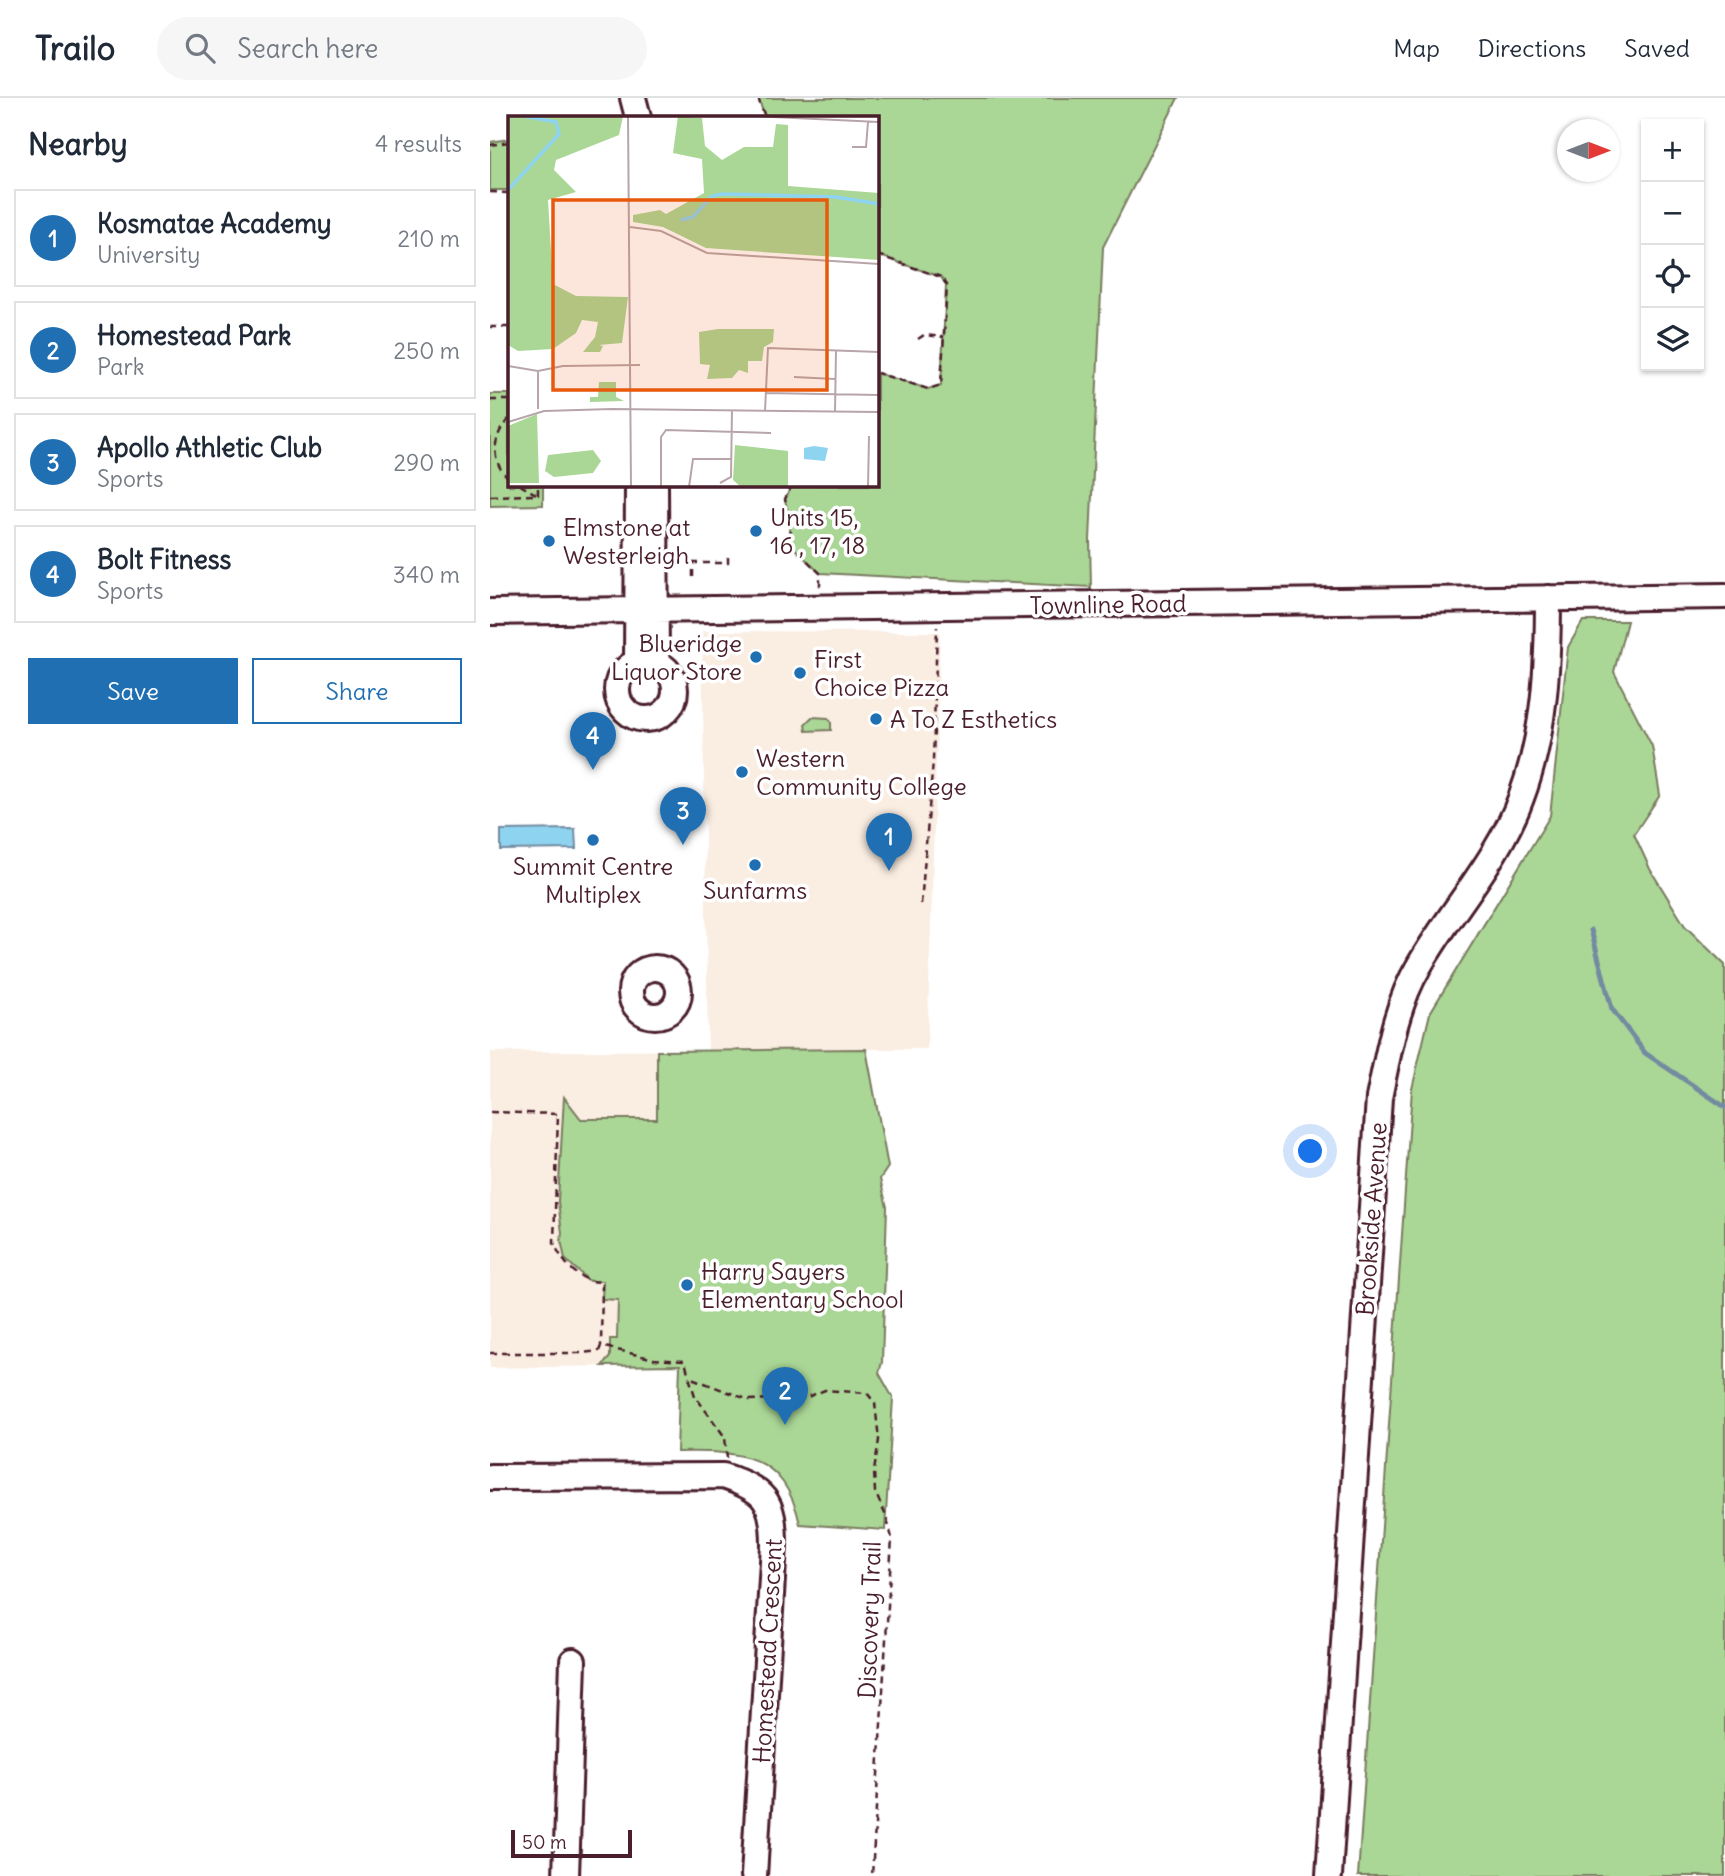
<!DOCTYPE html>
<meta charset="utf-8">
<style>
:root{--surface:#fff;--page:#f6f6f7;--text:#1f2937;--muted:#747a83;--line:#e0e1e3;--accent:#1f6fb2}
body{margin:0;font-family:Delius,sans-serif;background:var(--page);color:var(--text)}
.controls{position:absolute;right:21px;top:21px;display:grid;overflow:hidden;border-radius:0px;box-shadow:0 2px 5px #0004}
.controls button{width:63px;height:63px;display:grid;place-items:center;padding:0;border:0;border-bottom:2px solid var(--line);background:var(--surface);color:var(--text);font:35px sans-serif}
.compass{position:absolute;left:1067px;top:21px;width:63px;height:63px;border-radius:50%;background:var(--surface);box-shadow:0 2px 5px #0004;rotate:90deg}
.scale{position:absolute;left:21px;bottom:18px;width:121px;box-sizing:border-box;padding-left:7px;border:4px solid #4a1f2b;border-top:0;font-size:19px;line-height:24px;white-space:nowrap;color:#4a1f2b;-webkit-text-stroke:5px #fff;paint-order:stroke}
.you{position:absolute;left:821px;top:1054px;width:24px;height:24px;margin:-18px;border:5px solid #fff;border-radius:50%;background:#1a73e8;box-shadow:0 0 0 10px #1a73e833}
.badge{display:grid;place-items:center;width:46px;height:46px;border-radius:50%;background:var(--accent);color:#fff;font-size:23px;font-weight:700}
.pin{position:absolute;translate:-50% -58px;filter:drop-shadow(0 2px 4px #0008)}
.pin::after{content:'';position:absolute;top:37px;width:24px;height:21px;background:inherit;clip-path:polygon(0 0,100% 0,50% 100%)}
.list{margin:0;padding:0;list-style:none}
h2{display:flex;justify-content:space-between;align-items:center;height:91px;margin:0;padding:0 28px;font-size:30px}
h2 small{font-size:23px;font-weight:400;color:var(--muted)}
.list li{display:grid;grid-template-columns:46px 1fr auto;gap:21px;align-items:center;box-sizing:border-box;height:98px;margin:0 14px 14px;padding:0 14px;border:2px solid var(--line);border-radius:0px}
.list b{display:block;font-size:26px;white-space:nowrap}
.list p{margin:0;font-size:23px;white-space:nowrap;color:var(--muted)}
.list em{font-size:23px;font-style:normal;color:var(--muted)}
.actions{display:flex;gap:14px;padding:21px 28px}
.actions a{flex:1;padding:16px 0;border:2px solid var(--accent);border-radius:0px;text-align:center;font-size:24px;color:var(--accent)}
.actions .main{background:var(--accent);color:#fff}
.icon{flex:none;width:38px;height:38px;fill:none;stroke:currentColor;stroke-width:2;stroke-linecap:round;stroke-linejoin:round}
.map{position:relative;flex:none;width:1235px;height:1778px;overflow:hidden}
header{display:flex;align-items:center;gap:42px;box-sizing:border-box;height:98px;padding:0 35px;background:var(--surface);border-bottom:2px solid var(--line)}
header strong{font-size:33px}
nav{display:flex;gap:38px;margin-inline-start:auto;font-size:24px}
.search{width:490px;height:63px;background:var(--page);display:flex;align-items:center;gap:18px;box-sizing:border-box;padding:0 24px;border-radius:38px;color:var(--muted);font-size:26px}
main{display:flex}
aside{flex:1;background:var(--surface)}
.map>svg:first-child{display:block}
.built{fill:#faede2}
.green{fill:#aad796;stroke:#7a7b60;stroke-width:2}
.water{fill:#8ed3ef;stroke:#738ba1;stroke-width:2}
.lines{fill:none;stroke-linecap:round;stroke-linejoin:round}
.stream{stroke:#738ba1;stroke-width:5}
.minor-casing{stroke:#4a1f2b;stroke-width:30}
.path{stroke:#4a1f2b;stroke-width:2.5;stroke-dasharray:7 5;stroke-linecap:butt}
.minor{stroke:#fff;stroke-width:24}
.poi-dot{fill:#1f6fb2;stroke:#fff;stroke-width:2.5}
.labels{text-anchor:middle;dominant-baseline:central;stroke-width:7;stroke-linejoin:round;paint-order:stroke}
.poi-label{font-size:24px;fill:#4a1f2b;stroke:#fff;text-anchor:start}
.street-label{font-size:24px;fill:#4a1f2b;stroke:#fff}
.inset-river{fill:none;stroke:#8ed3ef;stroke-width:3.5}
.inset-road{fill:none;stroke:#b7a5aa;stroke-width:2}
.view{fill:#e8590c;fill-opacity:0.15;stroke:#e8590c;stroke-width:3.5}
.inset-edge{fill:none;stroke:#4a1f2b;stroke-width:3.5}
</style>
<header>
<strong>Trailo</strong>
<div class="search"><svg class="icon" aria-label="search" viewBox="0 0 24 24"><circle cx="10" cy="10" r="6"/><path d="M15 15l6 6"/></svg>Search here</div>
<nav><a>Map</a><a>Directions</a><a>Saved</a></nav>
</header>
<main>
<aside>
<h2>Nearby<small>4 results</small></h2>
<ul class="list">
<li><span class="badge">1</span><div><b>Kosmatae Academy</b><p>University</p></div><em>210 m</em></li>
<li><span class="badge">2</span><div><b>Homestead Park</b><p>Park</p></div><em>250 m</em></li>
<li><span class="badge">3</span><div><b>Apollo Athletic Club</b><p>Sports</p></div><em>290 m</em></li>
<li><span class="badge">4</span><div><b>Bolt Fitness</b><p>Sports</p></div><em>340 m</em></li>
</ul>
<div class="actions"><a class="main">Save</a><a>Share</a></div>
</aside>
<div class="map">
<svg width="1235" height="1778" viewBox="0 0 1235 1778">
<rect width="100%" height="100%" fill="#fff"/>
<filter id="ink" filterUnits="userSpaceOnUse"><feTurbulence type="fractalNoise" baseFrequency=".0143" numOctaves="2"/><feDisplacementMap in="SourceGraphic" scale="14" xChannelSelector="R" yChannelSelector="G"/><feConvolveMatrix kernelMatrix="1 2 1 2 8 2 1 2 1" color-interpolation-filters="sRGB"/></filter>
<g filter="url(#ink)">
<!-- built -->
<path class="built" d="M212,533l238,1 -13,417h-60l21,118 -8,12 7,28 -207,158 -190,3v-316l218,-2z"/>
<!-- green -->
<path class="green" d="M268,0h420l-75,149 -13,293 1,47 -271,-14 -27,-26 -8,-48 7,-14h85v-112l51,16 13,-4 5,-100 -5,-8 -64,-22v-138h-112z
M19,41v51h-19v-48z
M0,296h19v91h34v20l-53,1z
M1093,523h44l-13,51 38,74 8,49 -26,39 16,35 35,57 40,39v911h-367l54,-787 18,-76 120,-197 18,-169z
M322,619l16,1 3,4v8l-25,1 -1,-7z
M376,951l22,118 -8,12 7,28 -5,155 -3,11 14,25 -8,132 -85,-6c-16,-72 -60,-73 -123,-72l3,-87 -78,1 8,-9v-18h7l1,-39 -16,-1 1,-18h-14l-24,-22 -4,-19 1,-7 -4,-32 6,-104 17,22h76v-68z"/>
<!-- water -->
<path class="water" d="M85,731l1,20 -75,1v-20z"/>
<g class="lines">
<!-- stream -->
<path class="stream" d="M1101,832l21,79 33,44 80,54"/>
<defs>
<path id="minor" d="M143,0l5,19
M165,387l1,178
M0,514l1235,-16
M127 592a29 29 0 1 1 58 0a29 29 0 1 1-58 0Z
M147,565l1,-178
M141 894a24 24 0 1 1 48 0a24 24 0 1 1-48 0Z
M0,1379l233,-1c42,14 51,24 51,69l-20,331
M76,1778l7,-215
M839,1778l50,-778c9,-43 17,-94 40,-132 32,-56 80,-107 102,-168 24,-64 27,-132 27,-200"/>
</defs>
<!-- minor casing -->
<use href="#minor" class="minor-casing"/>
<!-- path -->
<path class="path" d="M268,0l7,19
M0,47l19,-3
M0,94l19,1
M387,157l64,22 6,8 -6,100 -13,4 -51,-16
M0,229h19
M428,241l6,-4 20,2
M0,302h19
M19,321c-17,17 -19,44 0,59
M30,387l16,9
M302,387l-7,14 8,48 27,26v14
M0,398l48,-1v-10
M203,479v-14h35v-10
M431,806l12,-143 4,-134
M0,1014l68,2 -4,129c9,20 24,39 48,39l-1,64
M0,1255h92l17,-2 2,-5 53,13 31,2 4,16
M237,1360l-2,-21 -30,-41 -6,-19 60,23 56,-2 20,-8 42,3 8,10 4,37 -5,31 1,21 11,24 6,22 -20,338"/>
<!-- minor -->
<use href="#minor" class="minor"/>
</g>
</g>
<!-- markers -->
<g class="poi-dot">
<circle cx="266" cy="433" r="7"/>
<circle cx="59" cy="443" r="7"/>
<circle cx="266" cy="559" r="7"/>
<circle cx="310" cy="575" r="7"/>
<circle cx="386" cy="621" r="7"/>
<circle cx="252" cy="674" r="7"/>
<circle cx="103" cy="742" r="7"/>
<circle cx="265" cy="767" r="7"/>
<circle cx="197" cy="1187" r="7"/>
</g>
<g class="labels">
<!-- poi labels -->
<g class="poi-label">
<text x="280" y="419">Units 15,<tspan x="280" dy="28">16 , 17, 18</tspan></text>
<text x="73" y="429">Elmstone at<tspan x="73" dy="28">Westerleigh</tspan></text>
<text x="252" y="545" text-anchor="end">Blueridge<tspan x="252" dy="28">Liquor Store</tspan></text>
<text x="324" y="561">First<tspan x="324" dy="28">Choice Pizza</tspan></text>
<text x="400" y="621">A To Z Esthetics</text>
<text x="266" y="660">Western<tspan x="266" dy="28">Community College</tspan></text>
<text x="103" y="768" text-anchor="middle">Summit Centre<tspan x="103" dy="28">Multiplex</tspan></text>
<text x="265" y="792" text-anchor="middle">Sunfarms</text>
<text x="211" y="1173">Harry Sayers<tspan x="211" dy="28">Elementary School</tspan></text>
</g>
<!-- street labels -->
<g class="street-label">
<text transform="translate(618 506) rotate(-1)">Townline Road</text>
<text transform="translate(881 1121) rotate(-86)">Brookside Avenue</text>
<text transform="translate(379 1522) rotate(-88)">Discovery Trail</text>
<text transform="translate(277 1553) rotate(-87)">Homestead Crescent</text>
</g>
</g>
<!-- overview -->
<g transform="translate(18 18)">
<rect width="371" height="371" fill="#fff"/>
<path d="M0,0h115l-4,19 -63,25 -2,10 22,22 -28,8 5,84 23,12 52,1 -6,46 -23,2 4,1 -3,6h-17l12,-15 3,-15 -16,-2 -6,13 -23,16 -35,2 -10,-6zM170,0l24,2 3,28 17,14 22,-13h29l3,-23 12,1v61l91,7v67l-173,-12 -43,-21 -30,-5v-7l27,-5 6,4 38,-21 -2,-34 -29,-6zM210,213h56l-1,13 -9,5 -2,14h-14v12l-9,-3 -7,8 -25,1 3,-14 -10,-1 -1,-32zM91,266h17v15l8,4 -34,1v-5h8zM29,298l2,69h-31v-57zM227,329l53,6v36h-47l-8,-7zM85,334l8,11 -8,12 -39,4 -9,-6 3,-16z" fill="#aad796"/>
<path d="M306,330l14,2 -3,13 -21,-2v-11z" fill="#8ed3ef"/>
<path class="inset-river" d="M0,74l51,-56 -3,-12 -33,-6M173,104l12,-3 19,-21 10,-2 114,3 43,7"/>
<path class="inset-road" d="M120,0l3,371M244,0l127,6M344,31h14l2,-25M122,111l31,4 46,22 172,11M0,250l30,5 25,-5 77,-1M30,255v38M286,261l41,2M257,277l114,2M257,295l3,-63 111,4M327,295l1,-61M0,306l36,-11 68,-2 267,3M212,367l11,-6 1,-67M153,371v-50l5,-7 105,3M181,371l4,-28h38M360,371l1,-51"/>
<path class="view" d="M45,84h274v190h-274z"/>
<rect width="371" height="371" class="inset-edge"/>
</g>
</svg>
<div class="controls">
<button>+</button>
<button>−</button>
<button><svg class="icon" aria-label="locate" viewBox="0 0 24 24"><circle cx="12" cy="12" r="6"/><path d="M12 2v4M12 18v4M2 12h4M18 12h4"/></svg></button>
<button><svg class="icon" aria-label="layers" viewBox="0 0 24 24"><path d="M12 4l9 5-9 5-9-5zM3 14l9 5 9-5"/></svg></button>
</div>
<svg class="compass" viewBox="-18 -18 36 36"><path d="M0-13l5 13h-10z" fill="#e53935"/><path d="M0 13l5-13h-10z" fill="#747a83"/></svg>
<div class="scale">50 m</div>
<div class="you"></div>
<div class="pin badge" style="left:399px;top:773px">1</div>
<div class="pin badge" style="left:295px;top:1327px">2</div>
<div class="pin badge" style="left:193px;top:747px">3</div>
<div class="pin badge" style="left:103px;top:672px">4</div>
</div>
</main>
